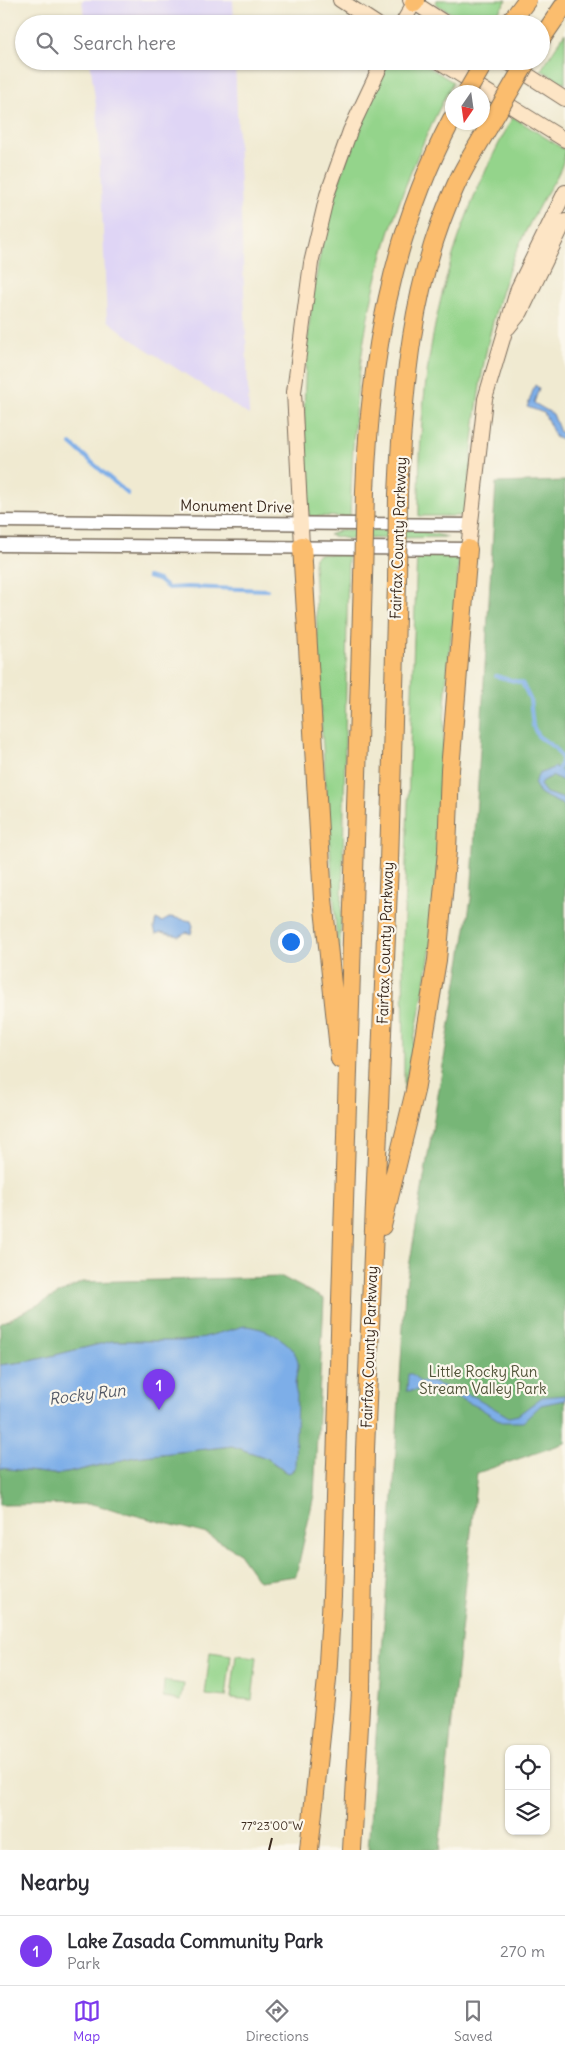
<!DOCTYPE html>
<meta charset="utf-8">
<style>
:root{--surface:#fff;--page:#f2f2f3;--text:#2b2b33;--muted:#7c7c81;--line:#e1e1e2;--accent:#7c3aed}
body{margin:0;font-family:Delius,sans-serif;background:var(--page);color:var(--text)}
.controls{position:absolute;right:15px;bottom:15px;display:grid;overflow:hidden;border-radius:10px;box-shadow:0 1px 4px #0004}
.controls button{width:45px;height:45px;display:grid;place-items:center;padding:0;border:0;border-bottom:1px solid var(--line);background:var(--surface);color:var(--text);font:25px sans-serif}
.compass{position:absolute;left:445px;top:85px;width:45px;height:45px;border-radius:50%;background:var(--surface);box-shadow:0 1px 4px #0004;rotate:193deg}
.you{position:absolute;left:290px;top:941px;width:18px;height:18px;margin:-12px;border:4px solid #fff;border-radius:50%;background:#1a73e8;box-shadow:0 0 0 8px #1a73e833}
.badge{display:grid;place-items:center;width:32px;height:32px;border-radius:50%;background:var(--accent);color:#fff;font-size:16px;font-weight:700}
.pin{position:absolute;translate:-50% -41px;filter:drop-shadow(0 1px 2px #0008)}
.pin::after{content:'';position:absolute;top:26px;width:18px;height:15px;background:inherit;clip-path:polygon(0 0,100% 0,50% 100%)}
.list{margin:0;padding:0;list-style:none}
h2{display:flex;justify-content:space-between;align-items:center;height:65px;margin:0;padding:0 20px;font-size:21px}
h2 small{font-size:16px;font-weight:400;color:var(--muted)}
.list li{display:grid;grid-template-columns:32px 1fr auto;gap:15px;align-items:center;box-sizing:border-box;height:70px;padding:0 20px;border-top:1px solid var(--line)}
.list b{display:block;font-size:19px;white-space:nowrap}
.list p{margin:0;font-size:16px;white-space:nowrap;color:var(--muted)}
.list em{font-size:16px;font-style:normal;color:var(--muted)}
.icon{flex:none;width:28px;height:28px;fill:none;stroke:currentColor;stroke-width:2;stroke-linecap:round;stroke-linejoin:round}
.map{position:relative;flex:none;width:565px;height:1850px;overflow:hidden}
.search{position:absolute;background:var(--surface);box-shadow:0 1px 4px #0004;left:15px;right:15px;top:15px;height:55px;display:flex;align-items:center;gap:12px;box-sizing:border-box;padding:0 18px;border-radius:28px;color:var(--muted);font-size:19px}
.sheet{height:135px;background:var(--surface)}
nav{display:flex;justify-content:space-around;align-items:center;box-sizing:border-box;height:70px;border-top:1px solid var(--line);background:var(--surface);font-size:14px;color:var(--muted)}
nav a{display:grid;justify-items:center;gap:2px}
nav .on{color:var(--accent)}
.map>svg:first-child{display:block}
.built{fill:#dfd5f5}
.green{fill:#94d48b;stroke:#687f54}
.forest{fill:#77b677;stroke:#59704a}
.water{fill:#7daee8;stroke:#5c6c83}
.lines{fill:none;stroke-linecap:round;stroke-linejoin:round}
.stream{stroke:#7daee8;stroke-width:4}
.tertiary-casing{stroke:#7a6d5d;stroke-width:15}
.secondary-casing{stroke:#7a6d5d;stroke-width:16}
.motorway-casing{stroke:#7a6d5d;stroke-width:20}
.tertiary{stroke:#fff;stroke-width:12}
.secondary{stroke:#fde5c5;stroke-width:14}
.motorway{stroke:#fbbd6e;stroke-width:18}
.motorway-bridge-casing{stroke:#7a6d5d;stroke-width:20;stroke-linecap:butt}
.motorway-bridge{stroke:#fbbd6e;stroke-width:18}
.ticks{fill:none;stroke:#3b2a1e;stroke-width:2}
.labels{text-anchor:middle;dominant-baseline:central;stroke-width:4.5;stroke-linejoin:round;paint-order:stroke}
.street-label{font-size:15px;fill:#3b2a1e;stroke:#fbf7ec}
.park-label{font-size:15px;fill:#515439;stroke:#fbf7ec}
.water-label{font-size:16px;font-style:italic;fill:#525865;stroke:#fbf7ec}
.ticks-label{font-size:12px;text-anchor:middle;fill:#3b2a1e;stroke:#fbf7ec;stroke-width:4.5;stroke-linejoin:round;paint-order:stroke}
</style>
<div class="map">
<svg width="565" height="1850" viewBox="0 0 565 1850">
<rect width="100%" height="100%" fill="#fbf7ec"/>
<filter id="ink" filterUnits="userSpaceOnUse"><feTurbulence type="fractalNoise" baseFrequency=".02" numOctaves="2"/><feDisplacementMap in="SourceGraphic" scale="10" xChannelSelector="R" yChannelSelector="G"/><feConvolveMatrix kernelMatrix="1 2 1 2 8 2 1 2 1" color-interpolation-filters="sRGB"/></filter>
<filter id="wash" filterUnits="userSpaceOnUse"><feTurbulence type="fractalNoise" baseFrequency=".0096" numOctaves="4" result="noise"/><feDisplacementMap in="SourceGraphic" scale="20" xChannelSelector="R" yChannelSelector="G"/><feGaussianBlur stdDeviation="1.12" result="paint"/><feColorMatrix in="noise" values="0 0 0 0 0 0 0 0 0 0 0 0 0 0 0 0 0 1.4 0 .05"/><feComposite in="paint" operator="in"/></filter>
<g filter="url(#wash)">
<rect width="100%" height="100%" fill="#f0ead1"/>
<!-- built -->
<path class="built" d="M82,0h151l1,24h-149z
M90,61h145l14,354 -109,-70 -33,-25 -9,-199z"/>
<!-- green -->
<path class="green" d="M437,0h70l-18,24h-21l-33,-21z
M565,33v51l-24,-14z
M390,61h29l34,21c-49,91 -83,192 -94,295 -6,46 -7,93 -9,140l-41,-1c-15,-162 4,-309 81,-455z
M513,117l52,33c0,20 -18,40 -27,58 -9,16 -18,34 -25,51 -32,81 -40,168 -46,254l-4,3h-44c-1,-149 21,-267 94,-399z
M341,530h77l30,7 -100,2 -19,-4z
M417,553l39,1 3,3c-2,44 -10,87 -13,131 -4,68 -5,136 -9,204 -5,67 -20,132 -33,198l-1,-146z
M319,554h29l-5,314 -4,104 -18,-253 -7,-155 1,-7z
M210,1652l21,3 -5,42 -21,-2z
M236,1655l21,2 -5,43 -21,-2z
M164,1681l20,3 -3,17 -18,-4z"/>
<!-- forest -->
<path class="forest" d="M565,481v962l-88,30 -38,377h-71l27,-382 10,-177 66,-392 25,-416z
M282,1277l42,22 -10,196 -18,81 -37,5 -21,-29 -31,-18 -115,-30 -92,1v-37l54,6 13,-1 68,-16 97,-11 35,12 18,14 8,-1 3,-100 -94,-32 -23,2h-67l-81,20 -31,4v-41l82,-42z"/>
<!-- water -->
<path class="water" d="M535,385l4,3 -5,15 19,11 7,18 5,1v6l-9,-1 -12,-25 -17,-6z
M555,767l10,6v9l-12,-6 -11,5 -2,4 6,8 19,6v22l-2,-16 -23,-11 -6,-11 5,-9z
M171,917l20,4 2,5 -2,8 -5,-2 -7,4 -18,-4 -5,2 -2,-6 2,-9 6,3z
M244,1326c20,0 57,18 54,42 -2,10 -5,17 -1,27l-2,72 -5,6 -4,-1 -19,-14 -35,-12 -97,11 -68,16 -13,1 -54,-6v-103l31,-4 81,-20h78z
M408,1374h4l8,8h11l44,15 34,20 9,-2 24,-18 23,-2v5l-24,5 -18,17h-21l-22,-14 -36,-17 -9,-2 -28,2z"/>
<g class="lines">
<!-- stream -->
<path class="stream" d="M71,444l57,50
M148,577l10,3 10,8 20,-1 79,3
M496,676l26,7 8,16 3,27 5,10 17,12 7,11 -5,14"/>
</g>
</g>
<g filter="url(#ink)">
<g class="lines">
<defs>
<path id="tertiary" d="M0,521l471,4
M0,545l468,4"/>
<path id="secondary" d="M340,0l37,24
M410,0l37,24
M402,24l12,-21
M438,61l127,79
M506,61l59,38
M508,328l13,-16 44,-91
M302,546l-8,-154 17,-129 16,-68 23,-64 33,-70
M468,549l17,-150 33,-111 47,-96"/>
<path id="motorway" d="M414,3l2,-3
M509,24l18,-24
M541,39l24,-35
M365,491c5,-131 26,-256 87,-372
M398,494c5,-105 13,-212 58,-309 9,-20 21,-38 32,-57
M302,546l21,353 17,160
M382,1226l33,-135 22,-131 10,-109 3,-81 18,-221
M309,1850l18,-171 5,-83 31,-1018
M352,1850l9,-160 4,-240 24,-588 8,-280"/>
</defs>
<!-- tertiary casing -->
<use href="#tertiary" class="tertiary-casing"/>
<!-- secondary casing -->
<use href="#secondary" class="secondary-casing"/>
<!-- motorway casing -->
<use href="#motorway" class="motorway-casing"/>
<!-- tertiary -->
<use href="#tertiary" class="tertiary"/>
<!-- secondary -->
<use href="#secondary" class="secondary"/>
<!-- motorway -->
<use href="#motorway" class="motorway"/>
<defs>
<path id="motorway-bridge" d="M467,92l18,-31
M488,128l39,-67
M363,578l2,-87
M397,582l1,-88"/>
</defs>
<!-- motorway-bridge casing -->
<use href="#motorway-bridge" class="motorway-bridge-casing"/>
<!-- motorway-bridge -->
<use href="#motorway-bridge" class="motorway-bridge"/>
</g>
</g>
<!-- ticks -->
<path class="ticks" d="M269,1850l3,-12"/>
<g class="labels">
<!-- street labels -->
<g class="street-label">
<text transform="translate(236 506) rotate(1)">Monument Drive</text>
<text transform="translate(398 538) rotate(-88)">Fairfax County Parkway</text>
<text transform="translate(385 943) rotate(-88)">Fairfax County Parkway</text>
<text transform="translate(369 1347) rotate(-88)">Fairfax County Parkway</text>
</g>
<!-- park labels -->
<g class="park-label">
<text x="483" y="1371">Little Rocky Run<tspan x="483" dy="17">Stream Valley Park</tspan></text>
</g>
<!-- water labels -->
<g class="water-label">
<text transform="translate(87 1394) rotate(-7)">Rocky Run</text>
</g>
</g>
<g class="ticks-label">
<text x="272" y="1830">77°23'00"W</text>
</g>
</svg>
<div class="controls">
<button><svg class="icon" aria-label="locate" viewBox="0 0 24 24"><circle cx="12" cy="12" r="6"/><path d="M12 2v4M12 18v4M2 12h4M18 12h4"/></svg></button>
<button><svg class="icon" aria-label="layers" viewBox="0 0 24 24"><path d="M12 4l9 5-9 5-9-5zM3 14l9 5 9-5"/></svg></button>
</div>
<svg class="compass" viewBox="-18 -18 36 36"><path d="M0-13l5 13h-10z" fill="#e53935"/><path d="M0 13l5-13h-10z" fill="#7c7c81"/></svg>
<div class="you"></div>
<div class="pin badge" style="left:159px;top:1410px">1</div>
<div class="search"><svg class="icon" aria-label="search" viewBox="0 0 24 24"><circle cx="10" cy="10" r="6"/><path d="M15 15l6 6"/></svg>Search here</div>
</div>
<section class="sheet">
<h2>Nearby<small></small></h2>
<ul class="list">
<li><span class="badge">1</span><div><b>Lake Zasada Community Park</b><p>Park</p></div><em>270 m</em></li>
</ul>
</section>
<nav>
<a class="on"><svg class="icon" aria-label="map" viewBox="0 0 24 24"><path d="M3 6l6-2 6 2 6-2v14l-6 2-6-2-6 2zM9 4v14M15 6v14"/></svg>Map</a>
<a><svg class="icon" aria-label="directions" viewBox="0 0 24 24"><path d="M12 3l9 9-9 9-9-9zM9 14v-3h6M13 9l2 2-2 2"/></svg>Directions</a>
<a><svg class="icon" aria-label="saved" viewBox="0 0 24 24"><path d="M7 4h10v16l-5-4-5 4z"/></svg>Saved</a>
</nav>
